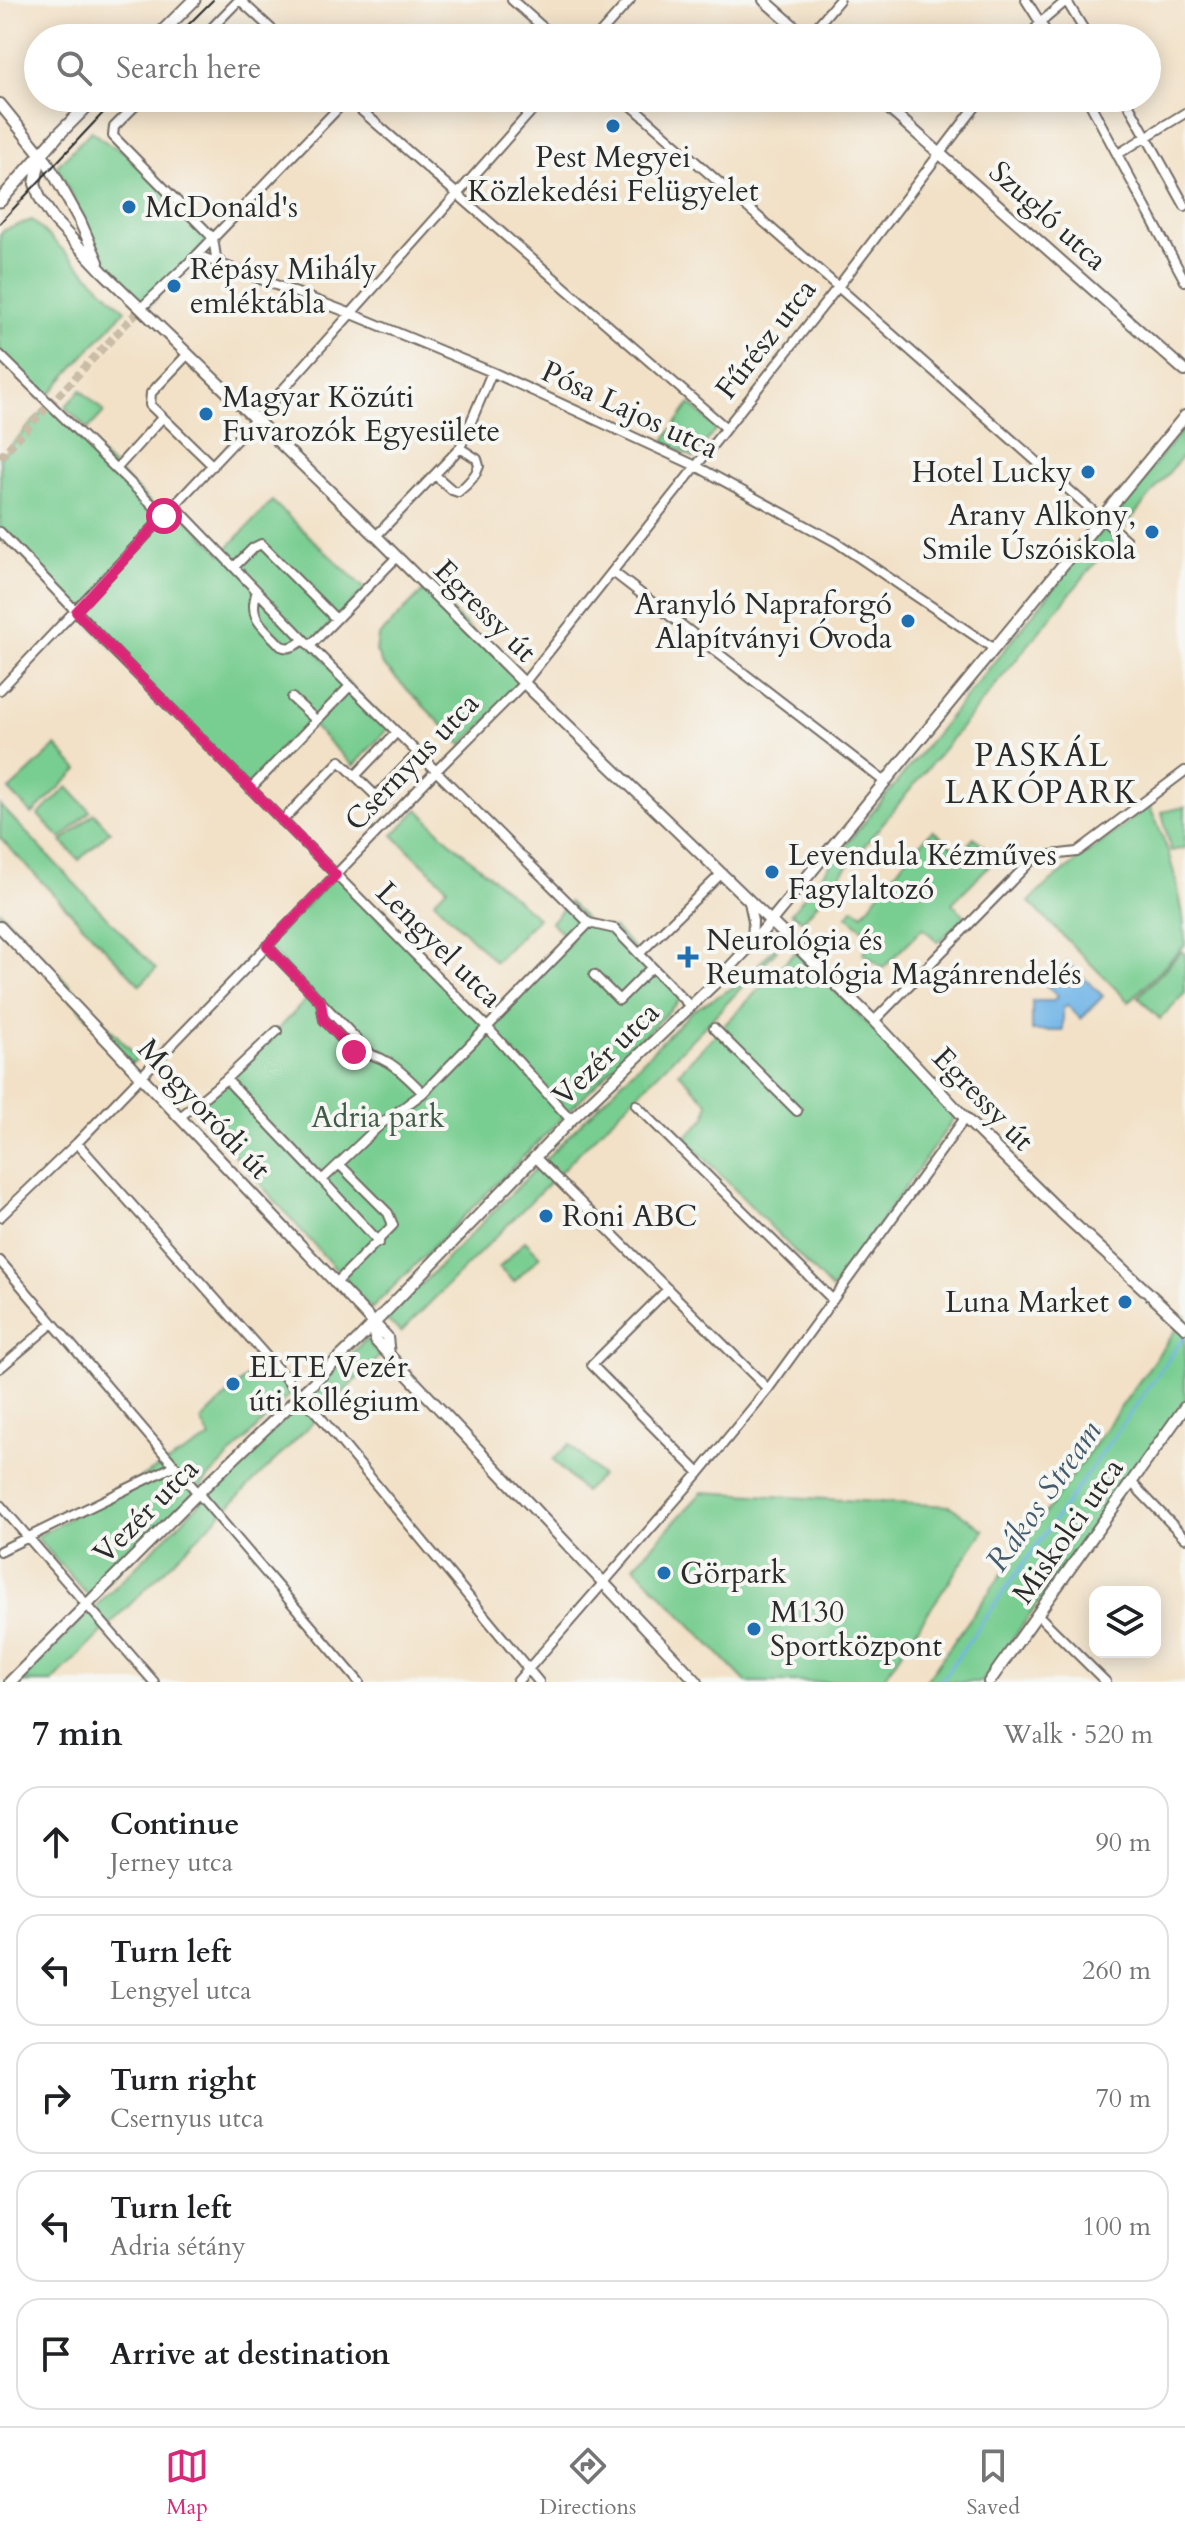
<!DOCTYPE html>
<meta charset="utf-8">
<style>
:root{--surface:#fff;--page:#f2f2f2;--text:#202124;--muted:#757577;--line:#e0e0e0;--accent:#db2777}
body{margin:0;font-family:Cardo,serif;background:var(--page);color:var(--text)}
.controls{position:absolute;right:24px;bottom:24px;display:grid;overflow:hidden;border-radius:16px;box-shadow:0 4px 20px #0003}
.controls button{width:72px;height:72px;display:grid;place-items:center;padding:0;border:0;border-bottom:2px solid var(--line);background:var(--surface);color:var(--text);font:40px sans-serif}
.stop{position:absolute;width:24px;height:24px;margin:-18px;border:6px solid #db2777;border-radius:50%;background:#fff}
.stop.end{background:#db2777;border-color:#fff;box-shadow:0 2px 8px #0008}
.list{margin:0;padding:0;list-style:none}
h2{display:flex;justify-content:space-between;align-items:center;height:104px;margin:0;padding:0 32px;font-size:34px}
h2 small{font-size:26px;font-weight:400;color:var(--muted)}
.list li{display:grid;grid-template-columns:52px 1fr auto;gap:24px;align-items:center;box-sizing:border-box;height:112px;margin:0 16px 16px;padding:0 16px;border:2px solid var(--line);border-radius:24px}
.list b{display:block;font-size:30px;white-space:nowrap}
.list p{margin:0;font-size:26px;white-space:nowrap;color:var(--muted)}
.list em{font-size:26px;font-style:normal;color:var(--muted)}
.icon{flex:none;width:44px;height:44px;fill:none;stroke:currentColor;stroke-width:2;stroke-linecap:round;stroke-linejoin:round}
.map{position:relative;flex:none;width:1185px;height:1682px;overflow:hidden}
.search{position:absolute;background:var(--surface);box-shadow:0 4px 20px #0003;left:24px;right:24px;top:24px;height:88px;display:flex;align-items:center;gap:20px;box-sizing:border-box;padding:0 28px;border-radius:44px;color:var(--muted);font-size:30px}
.sheet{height:744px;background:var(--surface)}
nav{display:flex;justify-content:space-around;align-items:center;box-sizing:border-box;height:112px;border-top:2px solid var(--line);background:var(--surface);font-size:22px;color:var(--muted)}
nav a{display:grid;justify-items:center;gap:4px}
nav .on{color:var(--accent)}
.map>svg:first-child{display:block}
.green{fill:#78cd91;stroke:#527c5e;stroke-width:2}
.water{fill:#72b5e7;stroke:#4e7089;stroke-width:2}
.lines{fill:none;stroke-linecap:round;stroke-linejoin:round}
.stream{stroke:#72b5e7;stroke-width:3}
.minor-tunnel{stroke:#cabda8;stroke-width:8;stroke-dasharray:8 4;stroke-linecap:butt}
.minor-casing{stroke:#716b62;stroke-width:12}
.tertiary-casing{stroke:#716b62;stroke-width:14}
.secondary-casing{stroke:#716b62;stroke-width:15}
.minor{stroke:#fff;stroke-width:8}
.tertiary{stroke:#fff;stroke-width:10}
.secondary{stroke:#fff;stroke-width:11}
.tram{stroke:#2b2b2b;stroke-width:2}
.route{stroke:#db2777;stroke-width:10}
.poi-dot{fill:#1f6fb2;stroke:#f6f6f2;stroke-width:3}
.labels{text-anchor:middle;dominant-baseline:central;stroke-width:8;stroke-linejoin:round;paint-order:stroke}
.poi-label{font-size:30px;fill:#2b2b2b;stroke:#f6f6f2;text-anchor:start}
.street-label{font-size:30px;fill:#2b2b2b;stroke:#f6f6f2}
.park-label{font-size:30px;fill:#425c4a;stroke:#f6f6f2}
.neighbourhood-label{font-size:32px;letter-spacing:2px;fill:#2b2b2b;stroke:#f6f6f2}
.water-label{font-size:32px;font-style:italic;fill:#445b6d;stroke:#f6f6f2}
</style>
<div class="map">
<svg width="1185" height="1682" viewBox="0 0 1185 1682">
<rect width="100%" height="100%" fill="#f6f6f2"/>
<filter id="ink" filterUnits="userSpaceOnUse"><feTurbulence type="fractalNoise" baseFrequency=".0125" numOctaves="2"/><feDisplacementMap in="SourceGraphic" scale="16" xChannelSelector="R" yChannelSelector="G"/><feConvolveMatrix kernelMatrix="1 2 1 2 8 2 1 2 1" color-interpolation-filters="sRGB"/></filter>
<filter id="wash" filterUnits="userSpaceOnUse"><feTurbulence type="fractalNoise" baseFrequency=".006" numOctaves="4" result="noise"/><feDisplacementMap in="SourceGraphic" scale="32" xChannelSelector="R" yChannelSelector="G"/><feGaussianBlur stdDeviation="1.8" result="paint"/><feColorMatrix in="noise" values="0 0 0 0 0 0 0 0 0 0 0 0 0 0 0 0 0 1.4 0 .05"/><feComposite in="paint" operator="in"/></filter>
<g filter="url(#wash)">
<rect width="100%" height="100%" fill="#f2e1c7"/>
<!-- green -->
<path class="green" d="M91,131l19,14 18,8 85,85 -65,69 -43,-44 -48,-97z
M32,220l93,90 -77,86 -48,-46v-116l4,-4z
M81,390l23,22 -16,17 -23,-22z
M690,404l27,24 -23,30 -31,-16z
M49,405l115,111 11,-10 47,48 50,-53 93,88 -55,56 81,81 -38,40 -41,-41 -62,64 -250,-257v-75z
M1185,426v27l-382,468 -12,-8z
M427,587l97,96 -62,62 -80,-81 -6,-13 2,-14z
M56,746l22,24 -46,44 -23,-24z
M68,787l22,24 -29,28 -23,-24z
M0,805l156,164 -16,16 -140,-147z
M1149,806c19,36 36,98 36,139l-56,57 -100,-100 16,-16z
M1185,807v41l-14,3 -9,-39z
M418,809l27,28 93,81 -43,44 -61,-61 13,-14 -54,-52z
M94,813l16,18 -31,29 -17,-18z
M933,830l28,24 13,-17 23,21 -45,45 14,14 -28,25 -15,-14 -40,40 -20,-15 11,-15 -27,-22 7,-8 9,6 41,-53z
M336,875l151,152 84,-85 -20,-20 18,-20 20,21 26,6 67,69 -311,311 -179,-202c43,-35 83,-72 120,-114l-45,-47z
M0,911l138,147 -7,6 -131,-141z
M774,948l3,2 -70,74 -306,308 -15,-12 306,-309 49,-28z
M1182,951l3,3v39l-25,26 -22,-22z
M795,952l75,74 85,91 -123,173 -147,-152 21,-21 2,-14 -29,-31z
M525,1241l15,15 -26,26 -15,-14z
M1185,1317v82l-203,283h-57z
M366,1339l14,17 -328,326h-33z
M263,1361l27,33 -199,205 -55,-62 174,-99 -9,-17z
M569,1444l32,32 -17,16 -31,-32z
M702,1492l248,14 34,24 -103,152h-135l-112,-116z"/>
<!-- water -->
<path class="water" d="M1067,962l36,34 -22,23 -14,-14 -4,4v22h-31v-30h21l4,-5 -11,-11z"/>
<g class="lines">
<!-- stream -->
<path class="stream" d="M940,1682l245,-346"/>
</g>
</g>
<g filter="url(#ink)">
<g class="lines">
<!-- minor-tunnel -->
<path class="minor-tunnel" d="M0,457l141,-149"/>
<defs>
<path id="minor" d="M240,0l41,38
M512,0l43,38
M1026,0l24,38
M1066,0l23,38
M202,38l37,-38
M596,38l34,-38
M807,38l32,-38
M1028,38l12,-15 26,-22
M143,98l-29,29 -1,9 100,102 3,19 6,7
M347,98l379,330
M623,98l503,442
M1087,98l98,183
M1125,98l60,108
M1118,154l67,-41
M197,255l155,59 140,58 204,94 140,76 157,106
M141,308l56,-53 151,-157
M188,354l-37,39 -1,12 63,61
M0,355l164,161
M116,469l46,-51
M436,476l16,14 6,2c9,-7 18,-16 21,-26l-2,-7 -17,-11
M175,506l135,140 279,277 26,6 75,77
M0,532l119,124 368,371 84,93
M376,536l84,-88 32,-76
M234,567l19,-19 8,-4 75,75
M613,572l272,210
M257,591c-10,28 6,35 24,55 9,4 15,-1 23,-6
M310,646l87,-89
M0,690l271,-287 272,-305
M292,698l24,22
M355,776l42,-44
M250,789l100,-103
M282,821l58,-60 36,35 42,-43
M749,902l4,19 -1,23
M267,946l54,56 3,18 30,32c31,1 48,20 69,41
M639,954l82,-80
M594,975l25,25 33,-33
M321,1002l49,51
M874,1021l158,-161 11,-4 34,-4 108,-81
M714,1028l83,83
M226,1079l96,101 59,-56 42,-31 166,-170
M636,1105l197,195
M179,1118l47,-39 51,-48
M77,1143l245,276 217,263
M535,1157l233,232
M322,1180l57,62
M0,1217l77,-74 359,-372 88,-88 314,-396 144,-189
M0,1261l359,421
M335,1284l58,-59 -5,-12 -48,-48
M668,1289l-76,76 107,108
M0,1368l53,-45
M1131,1482l54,56
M0,1505l154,177
M0,1551l174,-85
M1038,1615l68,67
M517,1682l182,-209 69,-84 197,-271"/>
<path id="tertiary" d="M764,0l43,38
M877,98l308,273
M0,104l47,58 33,59 18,41
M41,155l-6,29 5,14 14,22 48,51 274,265 148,147 350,338 91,97 96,94 124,115
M0,927l387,410 2,18
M373,1325l3,16 13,14 308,327
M10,1682l188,-189 160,-153 213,-220 144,-137 37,-39 433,-528
M989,1682l196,-275"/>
<path id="secondary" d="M156,38l38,-38
M0,201l58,-66 37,-37"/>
</defs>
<!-- minor casing -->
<use href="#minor" class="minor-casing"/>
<!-- tertiary casing -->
<use href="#tertiary" class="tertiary-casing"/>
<!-- secondary casing -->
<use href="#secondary" class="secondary-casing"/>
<!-- minor -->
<use href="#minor" class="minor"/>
<!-- tertiary -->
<use href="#tertiary" class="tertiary"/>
<!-- secondary -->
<use href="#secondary" class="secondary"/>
<!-- tram -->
<path class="tram" d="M175,38l38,-38
M0,223l117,-125"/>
</g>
</g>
<g class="lines" filter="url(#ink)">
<!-- route -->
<path class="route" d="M164,516l-88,96 260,263 -69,71 54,56 3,18 30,32"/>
</g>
<!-- markers -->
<g class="poi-dot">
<circle cx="613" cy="126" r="8"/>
<circle cx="129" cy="207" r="8"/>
<circle cx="174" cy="286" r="8"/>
<circle cx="206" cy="414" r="8"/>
<circle cx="1088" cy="472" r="8"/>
<circle cx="1152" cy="532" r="8"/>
<circle cx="908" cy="621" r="8"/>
<circle cx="772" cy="872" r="8"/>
<path d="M684 945h8v8h8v8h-8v8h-8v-8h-8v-8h8z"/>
<circle cx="546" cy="1216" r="8"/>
<circle cx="1125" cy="1302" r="8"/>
<circle cx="233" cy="1384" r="8"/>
<circle cx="664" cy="1573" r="8"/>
<circle cx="754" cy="1629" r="8"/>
</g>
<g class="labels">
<!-- poi labels -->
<g class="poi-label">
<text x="613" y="157" text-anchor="middle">Pest Megyei<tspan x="613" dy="34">Közlekedési Felügyelet</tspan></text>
<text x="145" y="207">McDonald's</text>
<text x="190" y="269">Répásy Mihály<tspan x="190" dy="34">emléktábla</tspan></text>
<text x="222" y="397">Magyar Közúti<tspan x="222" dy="34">Fuvarozók Egyesülete</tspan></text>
<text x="1072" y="472" text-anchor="end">Hotel Lucky</text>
<text x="1136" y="515" text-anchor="end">Arany Alkony,<tspan x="1136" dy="34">Smile Úszóiskola</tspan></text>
<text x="892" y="604" text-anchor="end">Aranyló Napraforgó<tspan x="892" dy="34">Alapítványi Óvoda</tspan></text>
<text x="788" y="855">Levendula Kézműves<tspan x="788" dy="34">Fagylaltozó</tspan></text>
<text x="706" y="940">Neurológia és<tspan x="706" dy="34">Reumatológia Magánrendelés</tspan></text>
<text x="562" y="1216">Roni ABC</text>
<text x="1109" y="1302" text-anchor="end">Luna Market</text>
<text x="249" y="1367">ELTE Vezér<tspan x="249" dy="34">úti kollégium</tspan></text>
<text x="680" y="1573">Görpark</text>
<text x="770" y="1612">M130<tspan x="770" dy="34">Sportközpont</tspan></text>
</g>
<!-- street labels -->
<g class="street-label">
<text transform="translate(1048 216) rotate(42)">Szugló utca</text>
<text transform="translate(766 339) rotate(-52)">Fűrész utca</text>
<text transform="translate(630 410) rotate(25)">Pósa Lajos utca</text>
<text transform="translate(485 611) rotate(45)">Egressy út</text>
<text transform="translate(412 762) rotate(-46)">Csernyus utca</text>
<text transform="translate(439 945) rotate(45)">Lengyel utca</text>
<text transform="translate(606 1054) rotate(-44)">Vezér utca</text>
<text transform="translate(983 1099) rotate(46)">Egressy út</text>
<text transform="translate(204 1109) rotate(47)">Mogyoródi út</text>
<text transform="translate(146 1511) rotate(-45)">Vezér utca</text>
<text transform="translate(1068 1531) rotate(-55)">Miskolci utca</text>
</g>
<!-- park labels -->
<g class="park-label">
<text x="378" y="1117">Adria park</text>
</g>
<!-- neighbourhood labels -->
<g class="neighbourhood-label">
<text x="1042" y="756">PASKÁL<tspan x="1042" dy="37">LAKÓPARK</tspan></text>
</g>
<!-- water labels -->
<g class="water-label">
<text transform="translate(1044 1496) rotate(-55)">Rákos Stream</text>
</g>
</g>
</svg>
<div class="controls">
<button><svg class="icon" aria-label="layers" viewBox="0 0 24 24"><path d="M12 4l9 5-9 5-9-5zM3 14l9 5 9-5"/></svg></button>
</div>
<div class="stop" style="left:164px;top:516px"></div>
<div class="stop end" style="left:354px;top:1052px"></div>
<div class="search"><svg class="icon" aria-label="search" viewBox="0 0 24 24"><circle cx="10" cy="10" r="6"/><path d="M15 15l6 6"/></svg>Search here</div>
</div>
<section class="sheet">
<h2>7 min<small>Walk · 520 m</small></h2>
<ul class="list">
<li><svg class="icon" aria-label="ahead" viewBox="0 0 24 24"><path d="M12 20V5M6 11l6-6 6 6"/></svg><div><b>Continue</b><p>Jerney utca</p></div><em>90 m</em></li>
<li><svg class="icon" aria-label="left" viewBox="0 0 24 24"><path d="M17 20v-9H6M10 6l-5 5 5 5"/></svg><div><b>Turn left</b><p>Lengyel utca</p></div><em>260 m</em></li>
<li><svg class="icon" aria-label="right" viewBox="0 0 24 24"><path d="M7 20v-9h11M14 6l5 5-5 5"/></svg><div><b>Turn right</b><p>Csernyus utca</p></div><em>70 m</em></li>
<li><svg class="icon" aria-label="left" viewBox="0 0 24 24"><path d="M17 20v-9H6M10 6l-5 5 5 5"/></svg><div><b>Turn left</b><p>Adria sétány</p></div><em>100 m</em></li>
<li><svg class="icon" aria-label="arrive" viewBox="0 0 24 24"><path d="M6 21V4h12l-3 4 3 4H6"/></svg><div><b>Arrive at destination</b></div></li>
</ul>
</section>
<nav>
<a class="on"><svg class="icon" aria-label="map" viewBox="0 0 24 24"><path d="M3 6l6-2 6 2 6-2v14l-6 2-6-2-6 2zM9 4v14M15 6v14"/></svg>Map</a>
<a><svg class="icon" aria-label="directions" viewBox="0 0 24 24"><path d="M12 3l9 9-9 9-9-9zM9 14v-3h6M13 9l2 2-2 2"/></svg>Directions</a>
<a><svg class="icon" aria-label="saved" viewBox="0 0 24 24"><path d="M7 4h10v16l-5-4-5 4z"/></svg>Saved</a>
</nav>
